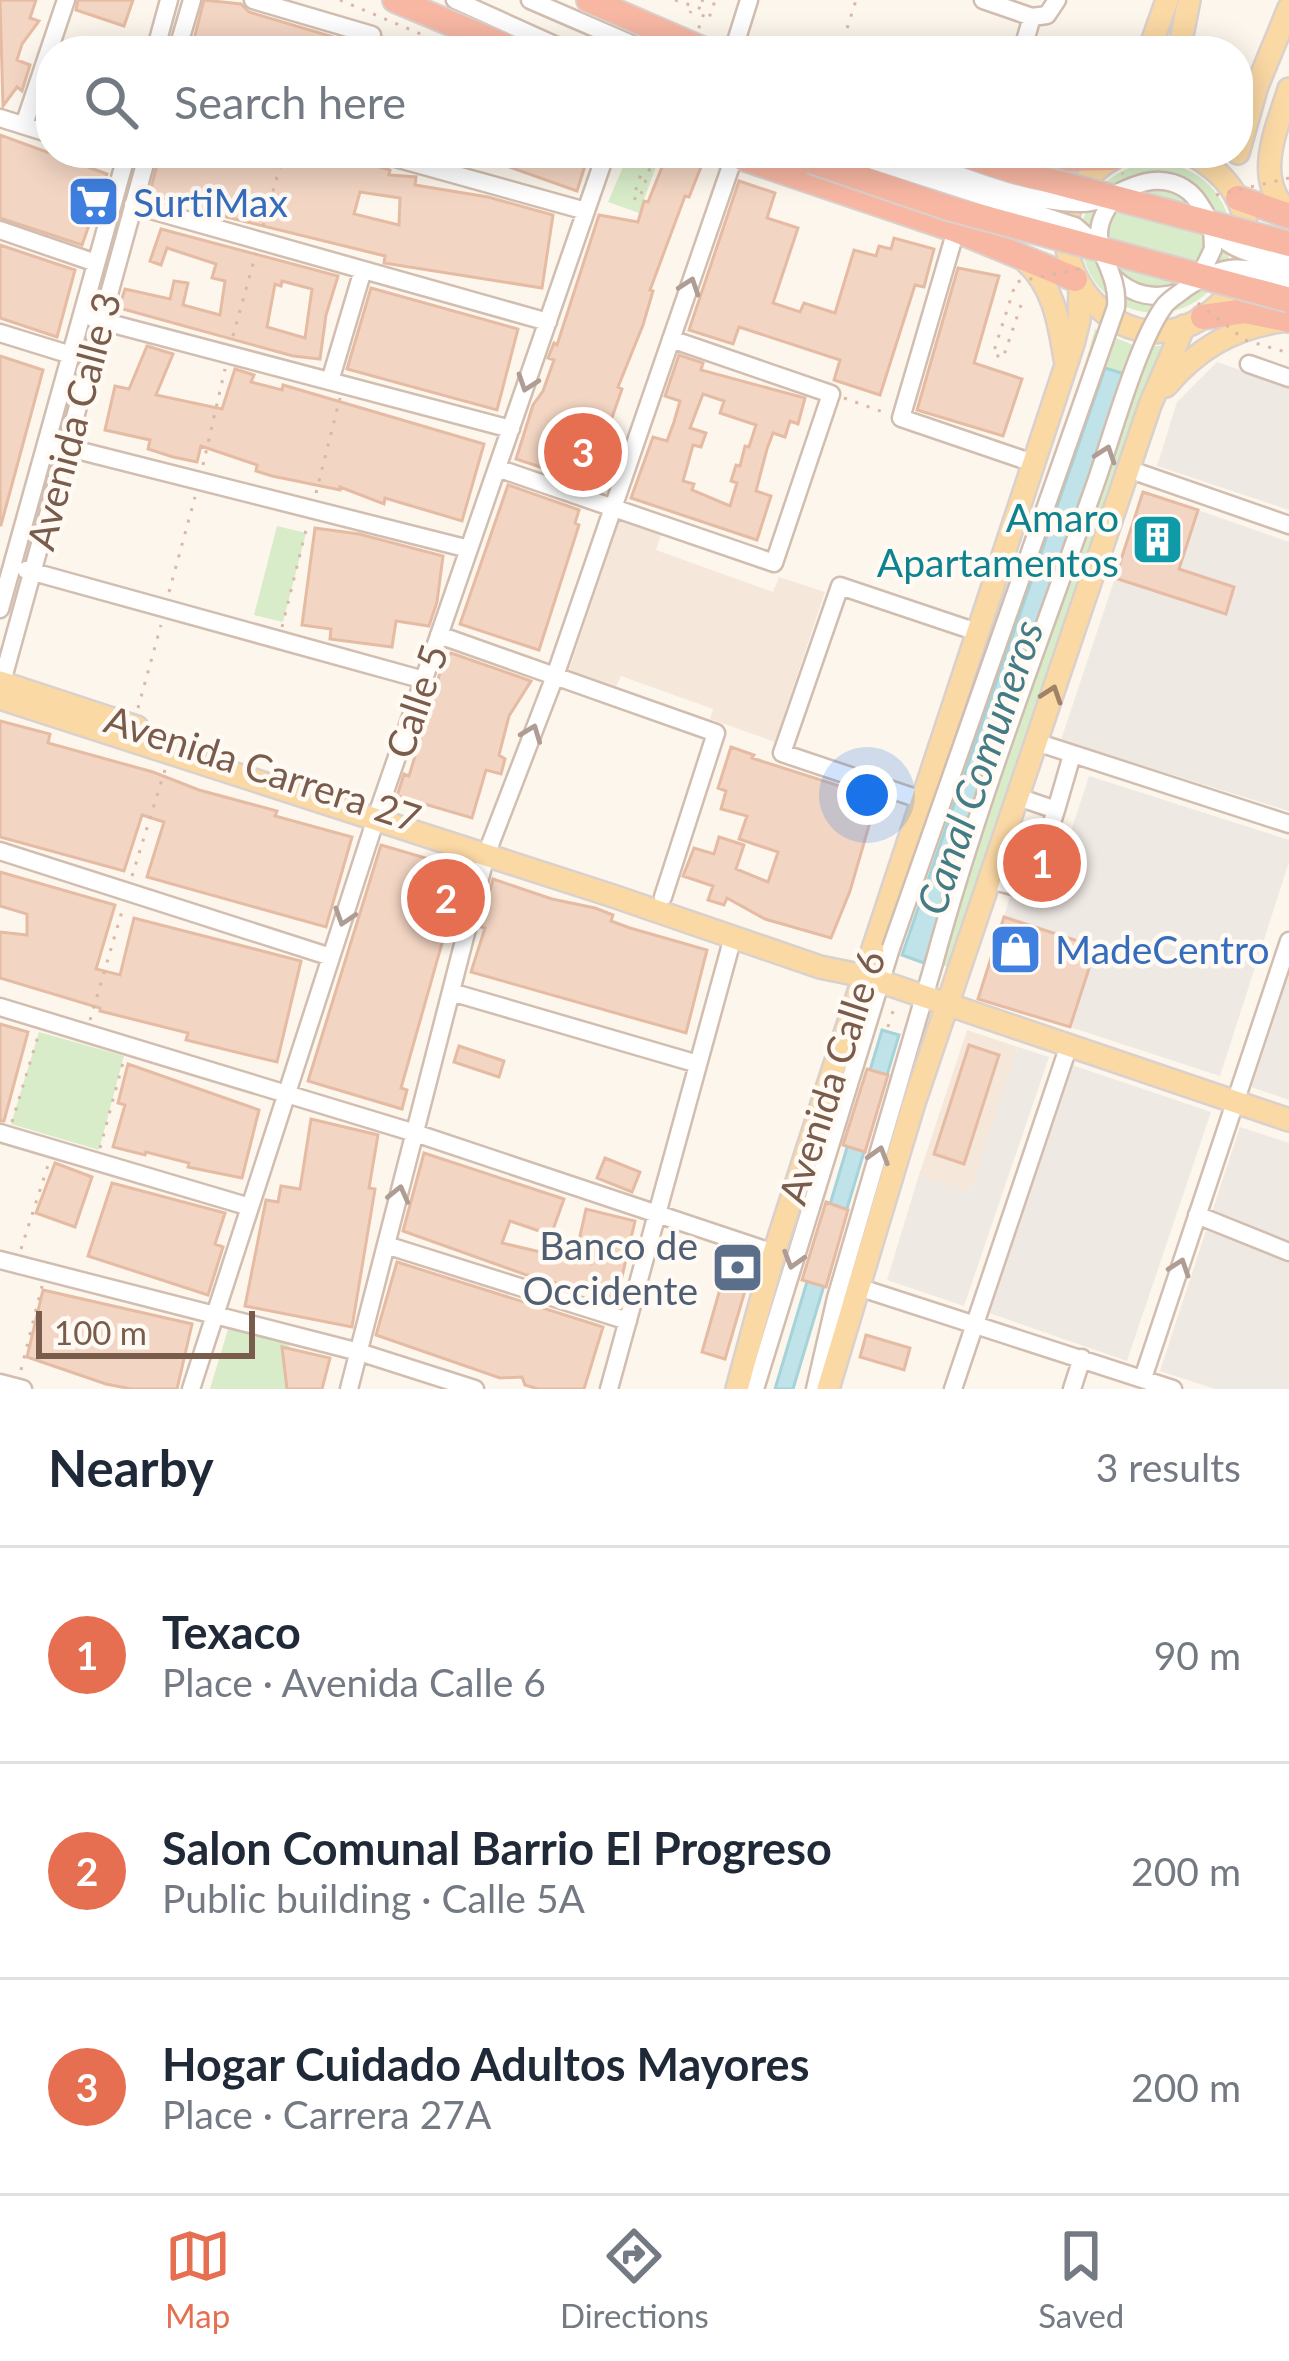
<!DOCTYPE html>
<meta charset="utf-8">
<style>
:root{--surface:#fff;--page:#f6f6f7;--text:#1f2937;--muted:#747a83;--line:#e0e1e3;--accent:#e76f51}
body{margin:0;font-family:Lato,sans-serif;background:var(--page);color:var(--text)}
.scale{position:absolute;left:36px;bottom:30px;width:219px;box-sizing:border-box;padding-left:12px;border:6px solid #7a5c4d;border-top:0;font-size:33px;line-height:42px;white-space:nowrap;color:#7a5c4d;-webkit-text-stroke:9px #fffaf3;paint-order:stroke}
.you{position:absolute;left:867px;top:795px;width:42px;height:42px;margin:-30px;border:9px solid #fff;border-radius:50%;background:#1a73e8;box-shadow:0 0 0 18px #1a73e833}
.badge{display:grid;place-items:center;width:78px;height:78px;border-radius:50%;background:var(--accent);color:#fff;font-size:39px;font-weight:700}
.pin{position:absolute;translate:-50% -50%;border:6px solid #fff;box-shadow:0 3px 12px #0006}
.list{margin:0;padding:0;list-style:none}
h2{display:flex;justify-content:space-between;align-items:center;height:156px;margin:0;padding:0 48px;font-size:51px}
h2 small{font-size:39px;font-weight:400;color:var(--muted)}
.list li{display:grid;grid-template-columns:78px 1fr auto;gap:36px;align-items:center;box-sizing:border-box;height:216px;padding:0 48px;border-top:3px solid var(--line)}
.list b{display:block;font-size:45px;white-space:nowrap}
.list p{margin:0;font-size:39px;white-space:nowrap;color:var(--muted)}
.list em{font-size:39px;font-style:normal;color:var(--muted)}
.icon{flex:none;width:66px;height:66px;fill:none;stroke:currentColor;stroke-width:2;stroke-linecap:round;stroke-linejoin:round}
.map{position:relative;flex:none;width:1289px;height:1389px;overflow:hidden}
.search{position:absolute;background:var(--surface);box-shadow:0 6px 30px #0003;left:36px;right:36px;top:36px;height:132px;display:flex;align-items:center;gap:30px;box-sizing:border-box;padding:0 42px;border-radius:48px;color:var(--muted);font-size:45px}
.sheet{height:804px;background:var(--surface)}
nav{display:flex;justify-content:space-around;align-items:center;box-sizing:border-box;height:168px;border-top:3px solid var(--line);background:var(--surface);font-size:33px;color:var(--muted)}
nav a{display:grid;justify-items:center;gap:6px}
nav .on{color:var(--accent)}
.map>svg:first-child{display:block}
.residential{fill:#f5e8da}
.industrial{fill:#efe9e4}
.green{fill:#d8ecc9}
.water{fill:#bfe3e8;stroke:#a5d3da;stroke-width:3}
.building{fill:#f3d5c3;stroke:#e6bba3;stroke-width:3;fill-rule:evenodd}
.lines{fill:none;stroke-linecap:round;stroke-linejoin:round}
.minor-tunnel{stroke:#dcd0c4;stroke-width:16;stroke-dasharray:16 8;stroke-linecap:butt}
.minor-casing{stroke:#d1beb0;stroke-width:21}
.major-casing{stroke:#dad1cd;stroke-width:26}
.highway-casing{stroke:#dad1cd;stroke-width:28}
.path{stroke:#d9b8a5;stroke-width:3;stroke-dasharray:3 9;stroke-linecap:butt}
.minor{stroke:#fff;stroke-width:16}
.major{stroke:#fbd9a5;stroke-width:21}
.highway{stroke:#f7b7a3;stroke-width:24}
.minor-bridge-casing{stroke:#d1beb0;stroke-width:21;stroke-linecap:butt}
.highway-bridge-casing{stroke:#dad1cd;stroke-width:28;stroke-linecap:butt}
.path-bridge{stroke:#d9b8a5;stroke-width:3;stroke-dasharray:3 9;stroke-linecap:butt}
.minor-bridge{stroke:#fff;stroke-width:16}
.highway-bridge{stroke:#f7b7a3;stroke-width:24}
.oneway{stroke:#af9d94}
.oneway2{stroke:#a18267}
.labels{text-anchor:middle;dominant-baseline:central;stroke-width:9;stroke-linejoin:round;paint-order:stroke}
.shop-label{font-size:39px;fill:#366cbe;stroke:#fffaf3;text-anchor:start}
.street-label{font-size:39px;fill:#7a5c4d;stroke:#fffaf3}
.culture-label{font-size:39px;fill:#0d838f;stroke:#fffaf3;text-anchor:end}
.service-label{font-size:39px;fill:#4e5e75;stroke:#fffaf3;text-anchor:end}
.water-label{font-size:42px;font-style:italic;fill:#437c86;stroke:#fffaf3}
</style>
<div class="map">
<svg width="1289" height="1389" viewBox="0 0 1289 1389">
<rect width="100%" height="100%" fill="#fdf6ec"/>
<!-- residential -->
<path class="residential" d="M619,521l42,14 -5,15 117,42 6,-15 46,15 -50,150 -65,-23 3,-10 -92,-33 -5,10 -47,-16z
M967,1030l51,17 -48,145 -51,-17z"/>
<!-- industrial -->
<path class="industrial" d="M1217,362l72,25v123l-132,-44 20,-64z
M1198,510l91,32v269l-228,-71 54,-162 110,36 9,-27 -55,-18z
M1089,776l200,64v22l-69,214 -150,-49 25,-80 -91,-30 7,-24 36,11z
M1289,972v128l-38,-13z
M1018,1047l31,10 -85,249 -77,-26 32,-105 51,17z
M1072,1065l139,47 -84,249 -138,-48z
M1240,1127l49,16v246h-74l-55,-18z"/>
<!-- green -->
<path class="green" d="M629,153l19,7 3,-7h10l-22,60 -31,-11z
M1081 238a75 75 0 1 1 150 0a75 75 0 1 1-150 0Z
M1095,329l38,16 28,1 -213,622 -4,-3 15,-63 179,-522 -52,-19z
M277,526l29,7 -23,89 -29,-7z
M39,1032l85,24 -25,94 -88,-26z
M229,1326l60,19 5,44h-84z"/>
<!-- water -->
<path class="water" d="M1105,368l23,7 -204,588 -22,-8z
M882,1030l17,5 -106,354h-18z"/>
<!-- building -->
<path class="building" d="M0,0h36l-6,18 9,3 -17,23 -5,16 13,5 -8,26 -5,-4 -14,19z
M78,0h55l-9,26 -48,-16z
M204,0l37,4 8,8 108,32 -1,7h-165z
M0,135l107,39 -25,71 -82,-27z
M160,153h199l6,1 8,11 17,5 -1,5 27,2 -1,8 73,12 65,18 -11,73 -158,-25 1,-7 -179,-44 -9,-2 1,-5 -49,-9zM360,192l40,6 -1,27 -45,-11z
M470,153h119l-12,38z
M661,153h17l25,9 -14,35 -4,-1 -35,94 3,1 -10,34 -25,62 4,2 -33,94 -73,-24 17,-54 10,-14 11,-31 -6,-2 6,-15 3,2 42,-130 39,7 6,-21 4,1 14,-35 -5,-2z
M739,181l36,12 -8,25 31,10 -25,75 27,9 4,-9 31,10 19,-63 22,6 3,-10 12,3 3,-11 40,11 -10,38 -9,-2 -35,110 -46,-15 6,-20 -101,-33 -6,17 -44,-14z
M161,229l177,47 -12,39 -6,44 -27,-3 -174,-48 6,-19 45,10 4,-18 14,2 -5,22 37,10 5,-34 -13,-3 4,-14 -49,-16 -6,17 -11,-4zM282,281l30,8 -7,49 -38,-11 8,-43 6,2z
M0,245l75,25 -18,67 -57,-19z
M958,268l41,8 -25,87 48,16 -19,57 -86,-26z
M371,288l147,41 -21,81 -150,-41z
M147,346l26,8 -17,41 66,14 13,-40 19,6 -3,7 31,8 1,-5 201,59 -22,77 -77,-23 -1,6 -44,-17v3l-68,-14 -16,-5 1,-6 -56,-19 -4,16 -24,-5 -25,-8 2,-9 -45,-10 10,-44 14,3z
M679,355l24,8 -2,7 104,28 -7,26 -8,-3 -5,16 -12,-4 -6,16 -11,42 15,5 -14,44 -126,-42 22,-61 14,4 7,-19 6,-21 -15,-5zM703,394l21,7 -4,12 36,12 -7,22 -4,-1 -5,20 -4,-1 -5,16 6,2 -7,23 -38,-16 2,-6 -11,-3 10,-36 8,2 5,-14 -16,-5z
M0,356l43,14 -42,155h-1z
M508,485l71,25 -4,13 4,2 -40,125 -79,-26z
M1143,492l55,18 -19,59 55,18 -8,27 -111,-36z
M315,528l44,6 84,22 -6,46 -8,24 -33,-5 -4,26 -62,-8 1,-10 -29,-4z
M451,653l80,28 -22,35 -10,39 6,4 -4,15 -15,-4 -14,48 -75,-22 7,-22 5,2 33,-110z
M0,721l50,13 -2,9 105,29 46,18 78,21 -2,5 77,21 -26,90 -179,-50 17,-55 -22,-7 -18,56 -124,-34z
M731,747l23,8 -2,3 125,40 -27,93 -19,47 -66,-19 -38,-21 -3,7 -16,-5 5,-14 -30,-10 11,-28 20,6 5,-17 25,8 -8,24 32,13 10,-30 -39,-13 8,-23 -26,-7 5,-18 -8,-3z
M381,845l82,24 -62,219 6,2 -5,19 -94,-28z
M0,872l115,33 -19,64 24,6 14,-57 167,43 -24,101 -91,-22 2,-7 -88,-22v-3l-100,-30v-46l27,3v-21l-27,-8z
M493,879l59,20 43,9 18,7 -2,6 19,7 77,22 -21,83 -215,-61 14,-44 -4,-1z
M1004,917l92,30 -26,80 -92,-28z
M0,1024l28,8 -24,89h-4z
M969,1045l30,10 -35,109 -30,-10z
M459,1046l45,15 -5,16 -45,-15z
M128,1064l131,46 -17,68 -54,-11 1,-4 -43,-11 -1,3 -32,-8 12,-42 -7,-2z
M867,1069l21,6 -23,77 -22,-7z
M311,1119l67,16 -9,53 6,1 -23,138 -107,-21 21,-106 12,2 3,-16 19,3z
M424,1153l140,46 -13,36 -41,-14 -8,22 89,21 4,-13 -17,-6 8,-36 49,12 -18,77 -82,-20 -132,-47z
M605,1158l35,14 -8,20 -35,-14z
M55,1163l37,14 -17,50 -39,-14z
M112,1183l113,30 -10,31 8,3 -15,48 -120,-39z
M826,1202l22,8 -22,77 -24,-7z
M721,1249l33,11 -29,99 -23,-7 24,-84 -9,-2z
M397,1262l206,65 -19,62h-46l-13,-4 -3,-8 -22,1 -124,-43z
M43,1290l149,34 -15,65h-46l-25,-5 -79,-27z
M866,1335l44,13 -6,22 -44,-13z
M282,1347l48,11 -8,31h-35z"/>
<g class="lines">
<!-- minor-tunnel -->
<path class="minor-tunnel" d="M1034,882l11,-38"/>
<defs>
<path id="minor" d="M253,0l119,35 -4,16
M455,0l113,51
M530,0l118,51
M983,0l49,17
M1032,17l15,-2 10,-15
M155,51l14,-51
M177,51l15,-51
M733,51l16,-51
M1022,51l10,-34
M0,118l51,16
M24,125l42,-125
M377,153l209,58
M133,205l415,117
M0,230l96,33
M956,230l-55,188 132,45
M1113,277c20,19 41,23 67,15
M94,319l417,110
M0,333l71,22
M1249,364l40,14
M330,381l33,-111
M57,445l412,104
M497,468l277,95 57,-169 -160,-55
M1128,469l161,56
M26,570l398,110
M0,609l127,-456
M439,635l277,98 -53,164
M0,689l148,-536
M1036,742l253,82
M1018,797l38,13 -11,34
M922,800l-140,-47 58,-167 137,46
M1056,810l16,-55
M0,851l331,106
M990,880l42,11 2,-9
M451,992l247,72
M0,1007l415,126 359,120
M0,1133l250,74
M1197,1215l92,37
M386,1245l242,76
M0,1260l359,92 116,37
M858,1287l315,102
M1143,1378l146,-437
M0,1383l23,6
M191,1389l189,-583 226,-653
M349,1389l137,-534 69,-179 179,-519
M609,1389l124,-452
M755,1389l136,-441
M815,1389l21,-91 98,-335
M953,1389l116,-344
M1072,1389l10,-31"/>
<path id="major" d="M1149,51l18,-51
M1179,51l10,-51
M1289,89c-12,40 -37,90 0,124
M1123,153c-129,62 -13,239 89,158 22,-18 35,-44 35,-72 0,-40 -24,-68 -58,-86
M1238,153l19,-67 32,-78
M1022,258c31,25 37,63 43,101
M1166,386c31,-37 67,-58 115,-65
M0,682l137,45
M0,698l613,198 207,71 44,9 425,144
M737,1389l37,-136 57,-177 242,-732 6,-24 1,-32
M828,1389l86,-286 236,-698 34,-79"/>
<path id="highway" d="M395,0l122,51
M589,0l118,51
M728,153l228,77 119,49
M788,153l23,8
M1045,153l19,6 48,-1
M1238,198l51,18
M1203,317l42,-6 44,9"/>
</defs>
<!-- minor casing -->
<use href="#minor" class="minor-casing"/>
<!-- major casing -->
<use href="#major" class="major-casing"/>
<!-- highway casing -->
<use href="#highway" class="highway-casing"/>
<!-- path -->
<path class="path" d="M340,0l121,51
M701,0l13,4 -5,14
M690,13l1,-2
M840,51l16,-51
M648,153l-15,45 6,2 16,-47
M263,226l21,-73
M233,336l23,-83
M844,398l42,15
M203,465l22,-96
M316,493l24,-95
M169,592l26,-95
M282,627l25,-101
M138,708l23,-83
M132,876l33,-106
M892,1014l2,-5
M90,1020l33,-112
M888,1027l1,-4
M12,1122l27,-89
M100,1148l24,-89
M21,1249l28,-87
M21,1370l21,-84"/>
<!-- minor -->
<use href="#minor" class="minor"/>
<!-- major -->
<use href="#major" class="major"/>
<!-- highway -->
<use href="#highway" class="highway"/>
<defs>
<path id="minor-bridge" d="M848,153l227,73 23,20
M900,153c55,20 117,48 177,50 35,2 60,-31 96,-20 32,10 31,42 55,60 16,11 42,15 61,20
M1199,278l14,-29 -1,-25
M891,948l225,-641c4,-47 -41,-63 1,-112
M934,963c44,-162 105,-320 161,-478 16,-45 43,-145 70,-180 6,-7 14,-11 21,-17 42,-27 56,-22 103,-9"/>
<path id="highway-bridge" d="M959,153l55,18 275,73
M811,161l137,47 341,92"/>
</defs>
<!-- minor-bridge casing -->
<use href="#minor-bridge" class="minor-bridge-casing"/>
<!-- highway-bridge casing -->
<use href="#highway-bridge" class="highway-bridge-casing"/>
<!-- path-bridge -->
<path class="path-bridge" d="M675,0l30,10 -14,41
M1109,153l14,21
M1216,195l73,-17
M1198,303l47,37 44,13
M1021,305l-18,53 -10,-4 23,-72 72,-15"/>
<!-- minor-bridge -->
<use href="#minor-bridge" class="minor-bridge"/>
<!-- highway-bridge -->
<use href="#highway-bridge" class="highway-bridge"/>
</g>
<!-- one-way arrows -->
<defs><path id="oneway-chevron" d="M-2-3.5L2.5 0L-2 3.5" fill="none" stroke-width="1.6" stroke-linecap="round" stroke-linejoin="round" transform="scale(3)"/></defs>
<g class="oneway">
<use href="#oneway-chevron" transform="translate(690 286) rotate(-71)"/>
<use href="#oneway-chevron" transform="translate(527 383) rotate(109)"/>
<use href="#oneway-chevron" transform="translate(1106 454) rotate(-71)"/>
<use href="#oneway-chevron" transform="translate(532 733) rotate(-69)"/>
<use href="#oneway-chevron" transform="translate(344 917) rotate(108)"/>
<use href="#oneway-chevron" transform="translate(879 1155) rotate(-73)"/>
<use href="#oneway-chevron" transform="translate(399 1194) rotate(-76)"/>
<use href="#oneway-chevron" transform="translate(793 1260) rotate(107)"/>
<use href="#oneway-chevron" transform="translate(1180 1267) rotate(-71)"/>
</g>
<use class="oneway2" href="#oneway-chevron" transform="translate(1052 694) rotate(-71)"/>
<!-- icons -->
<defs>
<symbol id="supermarket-square" viewBox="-11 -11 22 22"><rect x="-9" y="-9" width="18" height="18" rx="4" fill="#3f7fe0" stroke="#fffaf3"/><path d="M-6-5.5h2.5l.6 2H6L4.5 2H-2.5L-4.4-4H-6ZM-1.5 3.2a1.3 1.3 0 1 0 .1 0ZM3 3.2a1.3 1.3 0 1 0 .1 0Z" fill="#fff"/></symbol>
<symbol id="building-square" viewBox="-11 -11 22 22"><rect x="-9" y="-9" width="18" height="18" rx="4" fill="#0f9aa8" stroke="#fffaf3"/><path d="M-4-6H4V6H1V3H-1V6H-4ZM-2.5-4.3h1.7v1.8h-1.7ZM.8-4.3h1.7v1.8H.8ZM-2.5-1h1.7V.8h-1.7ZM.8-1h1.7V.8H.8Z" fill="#fff"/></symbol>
<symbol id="shop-square" viewBox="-11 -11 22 22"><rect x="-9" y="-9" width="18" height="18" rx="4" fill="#3f7fe0" stroke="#fffaf3"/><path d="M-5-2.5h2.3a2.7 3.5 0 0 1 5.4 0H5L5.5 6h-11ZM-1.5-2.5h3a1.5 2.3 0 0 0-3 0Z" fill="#fff"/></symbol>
<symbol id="bank-square" viewBox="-11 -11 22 22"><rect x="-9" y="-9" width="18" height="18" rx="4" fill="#5c6f8a" stroke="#fffaf3"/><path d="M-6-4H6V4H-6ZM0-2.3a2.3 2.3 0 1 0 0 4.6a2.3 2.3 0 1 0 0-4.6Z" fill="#fff"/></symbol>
</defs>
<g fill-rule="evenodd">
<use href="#supermarket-square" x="64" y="172" width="59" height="59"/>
<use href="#building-square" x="1128" y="510" width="59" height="59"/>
<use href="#shop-square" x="986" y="920" width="59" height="59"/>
<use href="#bank-square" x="708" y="1238" width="59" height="59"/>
</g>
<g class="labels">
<!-- shop labels -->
<g class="shop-label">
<text x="133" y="202">SurtiMax</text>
<text x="1055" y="949">MadeCentro</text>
</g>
<!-- street labels -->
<g class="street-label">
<text transform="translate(73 421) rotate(-75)">Avenida Calle 3</text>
<text transform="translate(416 701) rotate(-71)">Calle 5</text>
<text transform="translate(263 768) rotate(18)">Avenida Carrera 27</text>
<text transform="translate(831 1077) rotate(-72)">Avenida Calle 6</text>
</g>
<!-- culture labels -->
<g class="culture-label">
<text x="1119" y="517">Amaro<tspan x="1119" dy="45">Apartamentos</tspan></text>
</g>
<!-- service labels -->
<g class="service-label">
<text x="698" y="1245">Banco de<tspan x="698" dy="45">Occidente</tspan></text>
</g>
<!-- water labels -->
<g class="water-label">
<text transform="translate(979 767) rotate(-71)">Canal Comuneros</text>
</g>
</g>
</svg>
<div class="scale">100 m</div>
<div class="you"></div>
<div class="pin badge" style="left:1042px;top:863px">1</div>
<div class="pin badge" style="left:446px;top:898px">2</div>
<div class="pin badge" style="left:583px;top:452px">3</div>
<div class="search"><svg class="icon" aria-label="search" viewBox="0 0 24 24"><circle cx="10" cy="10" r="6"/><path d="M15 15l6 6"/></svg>Search here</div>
</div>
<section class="sheet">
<h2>Nearby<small>3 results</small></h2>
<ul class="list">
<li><span class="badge">1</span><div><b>Texaco</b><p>Place · Avenida Calle 6</p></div><em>90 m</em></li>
<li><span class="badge">2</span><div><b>Salon Comunal Barrio El Progreso</b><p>Public building · Calle 5A</p></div><em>200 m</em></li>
<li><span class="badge">3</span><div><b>Hogar Cuidado Adultos Mayores</b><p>Place · Carrera 27A</p></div><em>200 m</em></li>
</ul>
</section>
<nav>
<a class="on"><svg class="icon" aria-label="map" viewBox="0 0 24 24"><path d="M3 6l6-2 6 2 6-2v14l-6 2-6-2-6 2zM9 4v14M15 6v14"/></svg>Map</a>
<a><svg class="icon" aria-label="directions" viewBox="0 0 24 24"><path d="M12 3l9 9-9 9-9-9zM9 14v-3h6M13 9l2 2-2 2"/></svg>Directions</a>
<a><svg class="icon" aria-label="saved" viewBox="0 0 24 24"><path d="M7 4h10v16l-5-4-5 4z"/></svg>Saved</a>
</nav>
